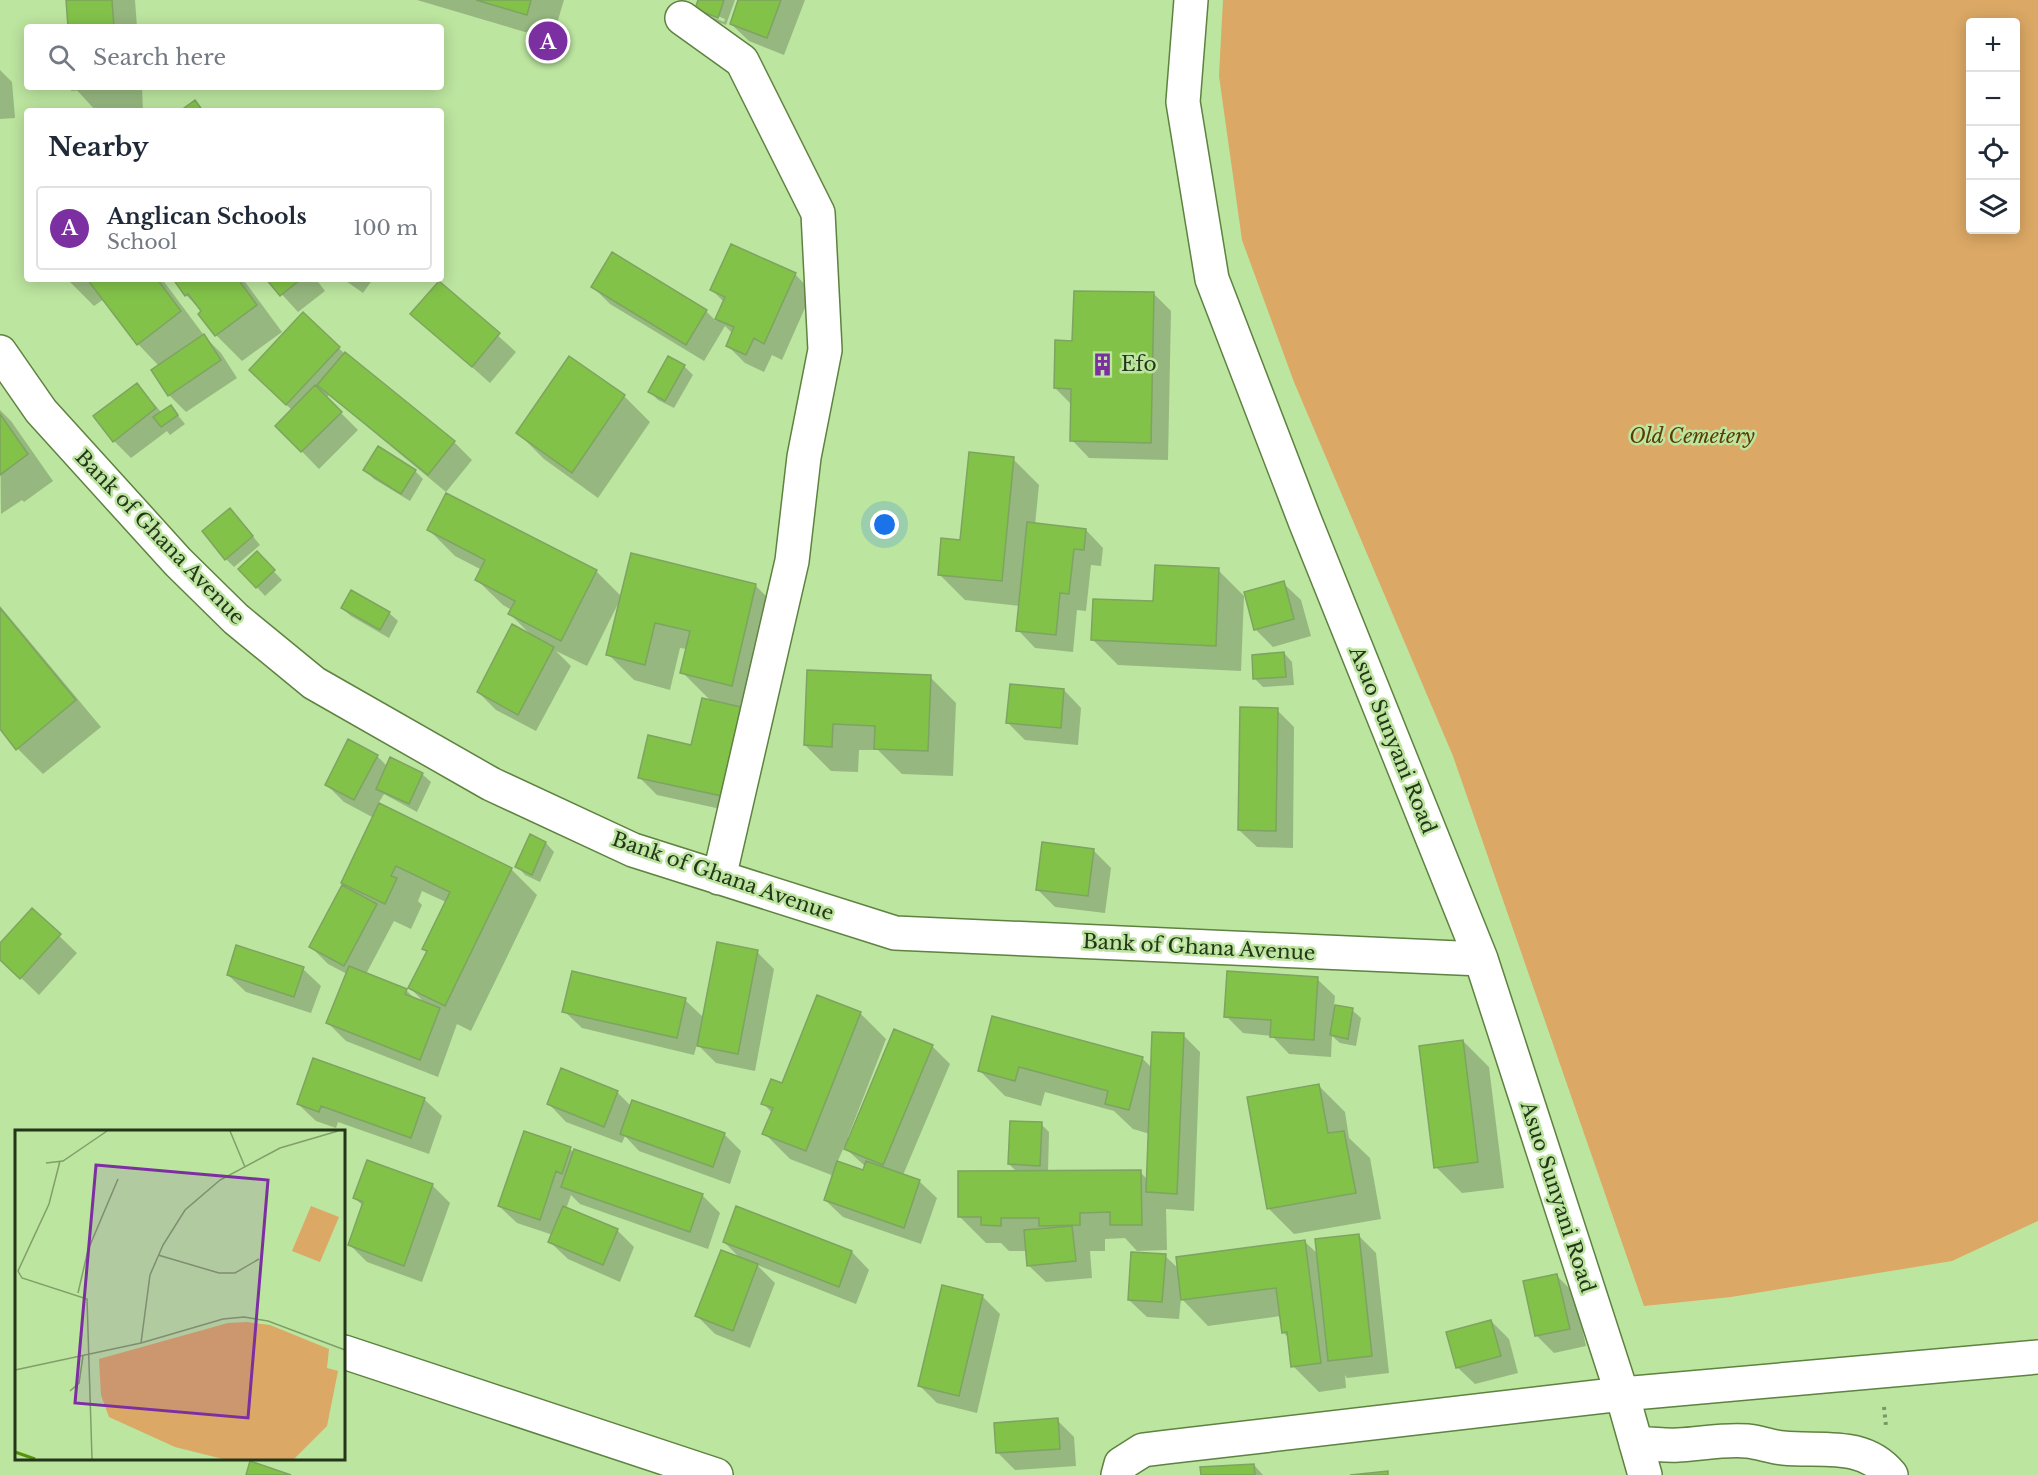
<!DOCTYPE html>
<meta charset="utf-8">
<style>
:root{--surface:#fff;--page:#f2f2f3;--text:#1f2937;--muted:#747a83;--line:#e0e1e3;--accent:#7c2fa0}
body{margin:0;font-family:"Libre Baskerville",serif;background:var(--page);color:var(--text)}
.controls{position:absolute;right:18px;top:18px;display:grid;overflow:hidden;border-radius:6px;box-shadow:0 3px 15px #0003}
.controls button{width:54px;height:54px;display:grid;place-items:center;padding:0;border:0;border-bottom:2px solid var(--line);background:var(--surface);color:var(--text);font:30px sans-serif}
.you{position:absolute;left:885px;top:525px;width:21px;height:21px;margin:-15px;border:4px solid #fff;border-radius:50%;background:#1a73e8;box-shadow:0 0 0 9px #1a73e833}
.badge{display:grid;place-items:center;width:39px;height:39px;border-radius:50%;background:var(--accent);color:#fff;font-size:20px;font-weight:700}
.pin{position:absolute;translate:-50% -50%;border:3px solid #fff;box-shadow:0 2px 6px #0006}
.list{margin:0;padding:0;list-style:none}
h2{display:flex;justify-content:space-between;align-items:center;height:78px;margin:0;padding:0 24px;font-size:26px}
h2 small{font-size:20px;font-weight:400;color:var(--muted)}
.list li{display:grid;grid-template-columns:39px 1fr auto;gap:18px;align-items:center;box-sizing:border-box;height:84px;margin:0 12px 12px;padding:0 12px;border:2px solid var(--line);border-radius:6px}
.list b{display:block;font-size:22px;white-space:nowrap}
.list p{margin:0;font-size:20px;white-space:nowrap;color:var(--muted)}
.list em{font-size:20px;font-style:normal;color:var(--muted)}
.icon{flex:none;width:33px;height:33px;fill:none;stroke:currentColor;stroke-width:2;stroke-linecap:round;stroke-linejoin:round}
.map{position:relative;flex:none;width:2038px;height:1475px;overflow:hidden}
.search{position:absolute;background:var(--surface);box-shadow:0 3px 15px #0003;left:24px;top:24px;width:420px;height:66px;display:flex;align-items:center;gap:15px;box-sizing:border-box;padding:0 21px;border-radius:6px;color:var(--muted);font-size:22px}
.panel{position:absolute;background:var(--surface);box-shadow:0 3px 15px #0003;left:24px;top:108px;width:420px;height:174px;border-radius:6px}
.map>svg:first-child{display:block}
.green{fill:#dba865;fill-rule:evenodd}
.shadow{fill:#0003;fill-rule:evenodd}
.building{fill:#82c249;stroke:#7da460;stroke-width:1.5}
.lines{fill:none;stroke-linecap:round;stroke-linejoin:round}
.street-casing{stroke:#5e8240;stroke-width:36}
.path{stroke:#799764;stroke-width:4;stroke-dasharray:3 4.5;stroke-linecap:butt}
.street{stroke:#fff;stroke-width:33}
.labels{text-anchor:middle;dominant-baseline:central;stroke-width:5;stroke-linejoin:round;paint-order:stroke}
.poi-label{font-size:20px;fill:#253519;stroke:#bce59f;text-anchor:start}
.park-label{font-size:20px;font-style:italic;fill:#5c3b04;stroke:#bce59f}
.street-label{font-size:20px;fill:#253519;stroke:#bce59f}
.inset-river{fill:none;stroke:#579409;stroke-width:3}
.inset-road{fill:none;stroke:#809f69;stroke-width:1.5}
.view{fill:#7c2fa0;fill-opacity:0.15;stroke:#7c2fa0;stroke-width:3}
.inset-edge{fill:none;stroke:#253519;stroke-width:3}
</style>
<div class="map">
<svg width="2038" height="1475" viewBox="0 0 2038 1475">
<rect width="100%" height="100%" fill="#bce59f"/>
<!-- green -->
<path class="green" d="M1223,0h815v1221l-86,40 -221,36 -87,9 -191,-550 -159,-374 -52,-142 -23,-164zM1970,22h46v208h-46z"/>
<!-- shadow -->
<path class="shadow" d="M67,0h68l2,27h-68z
M417,0h147l-12,40z
M700,0h35l-9,25 -21,-8 -8,-8zM705,11l20,8 -1,3 -19,-8z
M740,0h65l-21,55 -35,-14 -18,-17z
M0,70l12,12 3,36 -15,1z
M74,87h68l1,24h-47z
M795,274l17,18 -30,68 -10,-5 -8,17 -19,-9 -17,-17 5,-12 -8,-8 -21,35 -94,-57 -17,-17 113,24 10,10 8,-19 -12,-12z
M67,279h95l44,59 15,15 16,25 -51,34 -17,-17 -10,-29 -21,-22 -34,-45 -10,7z
M175,279h68l39,53 -40,29 -26,-26 -16,-21 3,-2 -17,-17z
M268,279h48l9,12 -27,21z
M343,279h30l-10,14z
M439,283l77,69 -26,31 -78,-69z
M1154,294l17,17 -3,149 -79,-2 -17,-18v-35l-17,-17 19,-46z
M303,314l42,40 109,88 18,18 -26,32 -117,-97 -3,3 32,32 -39,39 -42,-43 15,-16 -24,-22z
M570,358l54,38 26,26 -52,76 -54,-39 -26,-26z
M684,366l9,9 -19,33 -16,-8 -8,-8z
M137,385l25,28 9,-6 14,17 -15,11 -3,-4 -36,27 -17,-17z
M0,410l11,11 42,60 -29,21 -2,-2 -21,14z
M1013,459l26,26 -4,40 51,5 17,18 -2,18 -10,-1 -5,46 -9,-1 -4,42 -38,-4 -17,-18 2,-24 -55,-6 -26,-26z
M365,470l50,1 8,8 -13,22 -36,-22z
M238,518l22,27 -26,22 -8,-8z
M429,530l167,41 26,26 133,-12 26,26 -23,100 -20,-5 20,20 -19,87 -82,-18 -17,-17 53,-32 18,-45 -29,-29 5,-23 -7,-1 -10,42 -36,-10 -26,-26 11,-52 -32,64 -31,-15 15,15 -35,65 -40,-21 -18,-18 54,-56 -22,-22 2,-4 -9,-5 -26,-25 5,-10 -27,-14z
M257,554l25,26 -17,16 -25,-27z
M1218,570l26,26 -3,75 -123,-6 -26,-26 63,-36z
M1283,583l18,17 10,36 -38,11 -18,-18z
M0,606l101,121 -58,47 -25,-25 -18,-22z
M342,608l47,5 9,8 -9,17 -38,-22z
M1284,653l8,9 2,23 -31,2 -8,-8z
M809,672l121,5 26,26 -3,73 -51,-2 -24,-24h-19l-1,22 -27,-1 -26,-26z
M1064,690l17,18 -3,37 -53,-5 -17,-17z
M1277,710l17,17 -1,121 -36,-1 -18,-17z
M377,756l11,11 34,7 9,8 -14,30 -33,-18 -6,10 133,65 26,26 -66,136 -14,-7 -19,53 -92,-36 -18,-18 19,-49 -19,-10 -17,-17 42,-55 -10,-10 31,-64 -30,-16 -17,-17zM422,891l24,11 -22,47 4,3 -18,36 16,16 -10,-4 -10,-10 -40,-16 28,-53 17,8 11,-24 -4,-4z
M530,836l16,7 8,9 -14,30 -15,-7 -8,-9z
M1093,850l18,18 -6,45 -50,-6 -18,-18z
M32,910l45,43 -38,42 -39,-37v-12z
M757,952l17,17 -19,102 -39,-8 -19,-19 -3,11 -112,-27 -18,-17 121,-11 19,18z
M303,969l18,17 -10,27 -65,-21 -18,-17z
M1317,979l18,17 -1,10 18,4 9,8 -5,28 -16,-3 -8,-7 -1,21 -42,-3 -17,-18 -29,-3 -17,-17z
M860,1013l26,26 -38,98 2,1 82,-92 18,18 -47,111 16,6 18,17 -16,46 -78,-27 -18,-17 9,-24 -44,-17 -26,-26 8,-20 -9,-10zM844,1147l22,20 -2,5 -27,-9z
M993,1017l149,41 10,10 31,-33 17,17 -6,159 -28,-2 1,41 -30,1 -12,-13 -20,1v12h-15l2,27 -46,4 -18,-17 -1,-14h-18l-8,-8h-15l-26,-26 58,-44 -9,-9 32,-40 8,8 -1,40h92l8,8 2,-46 -17,-5 -19,-18 -69,-19 -4,14 -36,-10 -26,-26z
M1463,1041l26,26 15,121 -42,5 -26,-26z
M1319,1086l26,26 4,26 21,20 11,61 -87,15 -26,-26z
M617,1092l14,14 93,28 17,17 -11,33 -91,-33 -14,-15 -3,7 -56,-21 -17,-18z
M424,1099l18,17 -13,38 -91,-32 -2,6 -20,-7 -18,-17z
M570,1149l4,4 129,43 17,17 -12,36 -128,-45 -9,-9 -5,14 51,21 17,17 -14,35 -52,-23 -18,-17 3,-7 -36,-12 -18,-17z
M368,1162l65,24 17,17 -28,79 -55,-20 -17,-17 13,-39 -8,-8z
M737,1208l115,44 17,18 -13,34 -99,-39 18,18 -25,65 -35,-14 -18,-18 45,-56 -18,-18z
M1359,1236l17,17 13,120 -42,5 -2,-3 1,13 -27,4 -26,-26 -4,-28 -6,-6 -2,-16 -73,10 -27,-28 -2,21 -32,-2 -18,-17 36,-44 14,13 126,-27 14,13z
M1557,1276l17,17 12,53 -32,7 -17,-17 -12,-53z
M982,1296l18,18 -23,99 -40,-10 -17,-17z
M1491,1321l18,18 9,34 -43,11 -18,-17z
M1057,1420l17,17 2,29 -61,4 -18,-18z
M1254,1465l9,10h-61z"/>
<!-- building -->
<path class="building" d="M66,0h46l2,27h-46z
M476,0h55l-4,15z
M698,0h26l-6,18 -23,-9z
M738,0h43l-14,38 -37,-14z
M72,87h36l-36,3z
M195,100l8,11h-23z
M731,244l65,29 -32,71 -10,-6 -8,17 -20,-9 8,-19 -19,-8 10,-22 -15,-7z
M612,252l95,58 -21,35 -95,-58z
M87,279h70l24,32 -44,34z
M173,279h65l19,26 -42,31 -17,-22 3,-3 -13,-17 -3,2z
M266,279h35l-21,17z
M439,281l61,52 -28,34 -62,-53z
M1074,291l80,1 -3,151 -81,-2 1,-52 -17,-1 1,-48 17,1z
M303,312l37,35 -54,58 -37,-35z
M204,334l17,26 -53,36 -17,-26z
M345,352l110,89 -27,34 -111,-90z
M569,356l56,39 -53,78 -56,-40z
M668,356l17,9 -20,36 -17,-9z
M137,383l19,25 -43,34 -20,-26z
M315,385l27,27 -41,40 -26,-26z
M171,405l7,10 -17,12 -8,-10z
M0,414l28,40 -28,21z
M378,446l38,24 -15,24 -38,-24z
M969,452l45,5 -12,124 -64,-6 3,-37 19,2z
M446,493l151,77 -36,71 -53,-27 7,-13 -40,-21 10,-20 -58,-30z
M230,508l23,28 -28,24 -23,-29z
M1027,522l59,7 -2,21 -10,-1 -5,45 -9,-1 -4,42 -40,-4z
M257,551l18,19 -19,18 -18,-19z
M631,553l125,31 -24,102 -52,-13 10,-42 -35,-8 -10,42 -39,-10z
M1155,565l64,3 -3,78 -125,-6 2,-41 60,2z
M1284,581l10,38 -40,11 -10,-38z
M351,590l39,22 -10,18 -39,-22z
M0,608l76,92 -60,50 -16,-21z
M512,624l42,23 -36,68 -41,-23z
M1284,652l2,25 -33,2 -1,-24z
M807,670l124,5 -3,76 -54,-2 1,-23 -42,-2 -1,23 -28,-2z
M1010,684l54,5 -3,39 -55,-5z
M702,698l39,9 -19,89 -84,-18 10,-43 43,10z
M1240,707l38,1 -2,123 -38,-1z
M348,739l30,16 -24,45 -29,-15z
M390,757l33,16 -14,31 -33,-15z
M379,803l133,65 -67,138 -37,-18 19,-37 -5,-2 28,-57 -54,-26 -5,10 6,2 -12,26 -44,-21z
M530,834l16,8 -14,33 -17,-8z
M1042,842l52,7 -6,47 -52,-6z
M342,885l35,19 -33,62 -35,-19z
M32,908l29,26 -41,45 -20,-19v-17z
M717,942l41,8 -20,104 -41,-8z
M236,945l68,22 -10,30 -67,-22z
M349,966l58,23 -2,5 35,14 -20,52 -94,-37z
M572,971l114,27 -9,40 -115,-26z
M1227,971l91,6 -4,63 -44,-3 1,-17 -47,-3z
M817,995l44,17 -55,139 -44,-17 11,-26 -12,-4 10,-25 11,4z
M1335,1005l18,3 -5,31 -18,-4z
M992,1016l151,41 -14,53 -24,-6 3,-13 -89,-24 -4,14 -37,-10z
M894,1029l39,16 -50,120 -39,-16z
M1152,1032l32,1 -7,161 -31,-2z
M1463,1040l15,122 -44,6 -15,-122z
M313,1058l112,40 -14,40 -90,-32 -2,6 -22,-8z
M561,1068l57,23 -14,36 -57,-23z
M1319,1084l9,49 16,-2 12,62 -89,16 -20,-112z
M632,1100l93,33 -12,34 -93,-33z
M1010,1121l32,1 -2,44 -32,-2z
M524,1131l47,16 -9,27 -6,-3 -16,49 -42,-14z
M574,1149l129,45 -13,38 -129,-45z
M367,1160l66,24 -29,82 -56,-21 15,-43 -10,-4z
M837,1161l26,9 3,-9 54,19 -16,48 -80,-28z
M1141,1170l1,55h-32v-13l-30,1v12l-41,1v-8h-38v8l-20,-1v-8h-23v-46z
M563,1206l55,23 -15,36 -55,-23z
M736,1206l116,45 -13,36 -116,-45z
M1072,1226l4,35 -49,5 -3,-36z
M1359,1234l13,122 -44,5 -13,-122z
M1305,1240l16,123 -30,4 -4,-35 -5,1 -6,-45 -95,12 -5,-43z
M721,1250l37,14 -25,67 -38,-15z
M1131,1252l35,2 -4,48 -34,-2z
M1557,1274l13,55 -35,7 -12,-55z
M942,1285l41,10 -24,101 -41,-10z
M1491,1320l10,36 -45,12 -10,-36z
M1058,1418l2,31 -64,4 -2,-30z
M250,1461l41,14h-45z
M1254,1464l1,11h-54l-1,-8z
M1388,1471v4h-38z"/>
<g class="lines">
<defs>
<path id="street" d="M1191,0l-8,102 29,177 93,242 176,438 141,435 23,81
M682,18l60,43 76,152 7,137 -21,107 -12,104 -73,317
M0,352l41,59 137,151 58,57 78,64 177,101 142,66 262,83 586,26
M344,1352l372,123
M1636,1444c14,-1 28,2 42,1 23,-1 45,-6 69,-4 12,1 24,6 36,7 38,4 80,-7 108,27
M1118,1475l3,-11 22,-14 24,-3 455,-53 416,-37"/>
</defs>
<!-- street casing -->
<use href="#street" class="street-casing"/>
<!-- path -->
<path class="path" d="M1884,1407l2,19"/>
<!-- street -->
<use href="#street" class="street"/>
</g>
<!-- icons -->
<defs>
<symbol id="building-bare" viewBox="-9 -9 18 18"><path d="M-4-6H4V6H1V3H-1V6H-4ZM-2.5-4.3h1.7v1.8h-1.7ZM.8-4.3h1.7v1.8H.8ZM-2.5-1h1.7V.8h-1.7ZM.8-1h1.7V.8H.8Z" fill="#7c2fa0" stroke="#bce59f" stroke-width="2.5" paint-order="stroke"/></symbol>
</defs>
<g fill-rule="evenodd">
<use href="#building-bare" x="1086" y="348" width="33" height="33"/>
</g>
<g class="labels">
<!-- poi labels -->
<g class="poi-label">
<text x="1121" y="364">Efo</text>
</g>
<!-- park labels -->
<g class="park-label">
<text x="1692" y="436">Old Cemetery</text>
</g>
<!-- street labels -->
<g class="street-label">
<text transform="translate(160 537) rotate(46)">Bank of Ghana Avenue</text>
<text transform="translate(1393 740) rotate(68)">Asuo Sunyani Road</text>
<text transform="translate(723 876) rotate(19)">Bank of Ghana Avenue</text>
<text transform="translate(1199 947) rotate(3)">Bank of Ghana Avenue</text>
<text transform="translate(1558 1197) rotate(72)">Asuo Sunyani Road</text>
</g>
</g>
<!-- overview -->
<g transform="translate(15 1130)">
<rect width="330" height="330" fill="#bce59f"/>
<path d="M296,76l28,11 -19,45 -28,-11zM232,192l23,3 59,24 -2,19 11,3 -11,55 -33,33h-71l-48,-12 -66,-30 -8,-22 -2,-36 129,-36z" fill="#dba865"/>
<path class="inset-river" d="M0,322l20,7"/>
<path class="inset-road" d="M215,1l15,36M45,31l-11,43 -31,67 4,7 65,21 5,160M31,33l17,-2 44,-30M143,125l61,18h16l24,-14M63,163l10,-43 30,-71M126,213l9,-68 13,-30 22,-35 35,-30 60,-32 58,-17M0,240l126,-27 82,-24 21,-2 24,4 77,29M55,261l9,-8 4,-27"/>
<path class="view" d="M81,35l172,15 -20,238 -173,-15z"/>
<rect width="330" height="330" class="inset-edge"/>
</g>
</svg>
<div class="controls">
<button>+</button>
<button>−</button>
<button><svg class="icon" aria-label="locate" viewBox="0 0 24 24"><circle cx="12" cy="12" r="6"/><path d="M12 2v4M12 18v4M2 12h4M18 12h4"/></svg></button>
<button><svg class="icon" aria-label="layers" viewBox="0 0 24 24"><path d="M12 4l9 5-9 5-9-5zM3 14l9 5 9-5"/></svg></button>
</div>
<div class="you"></div>
<div class="pin badge" style="left:548px;top:41px">A</div>
<div class="search"><svg class="icon" aria-label="search" viewBox="0 0 24 24"><circle cx="10" cy="10" r="6"/><path d="M15 15l6 6"/></svg>Search here</div>
<section class="panel">
<h2>Nearby<small></small></h2>
<ul class="list">
<li><span class="badge">A</span><div><b>Anglican Schools</b><p>School</p></div><em>100 m</em></li>
</ul>
</section>
</div>
